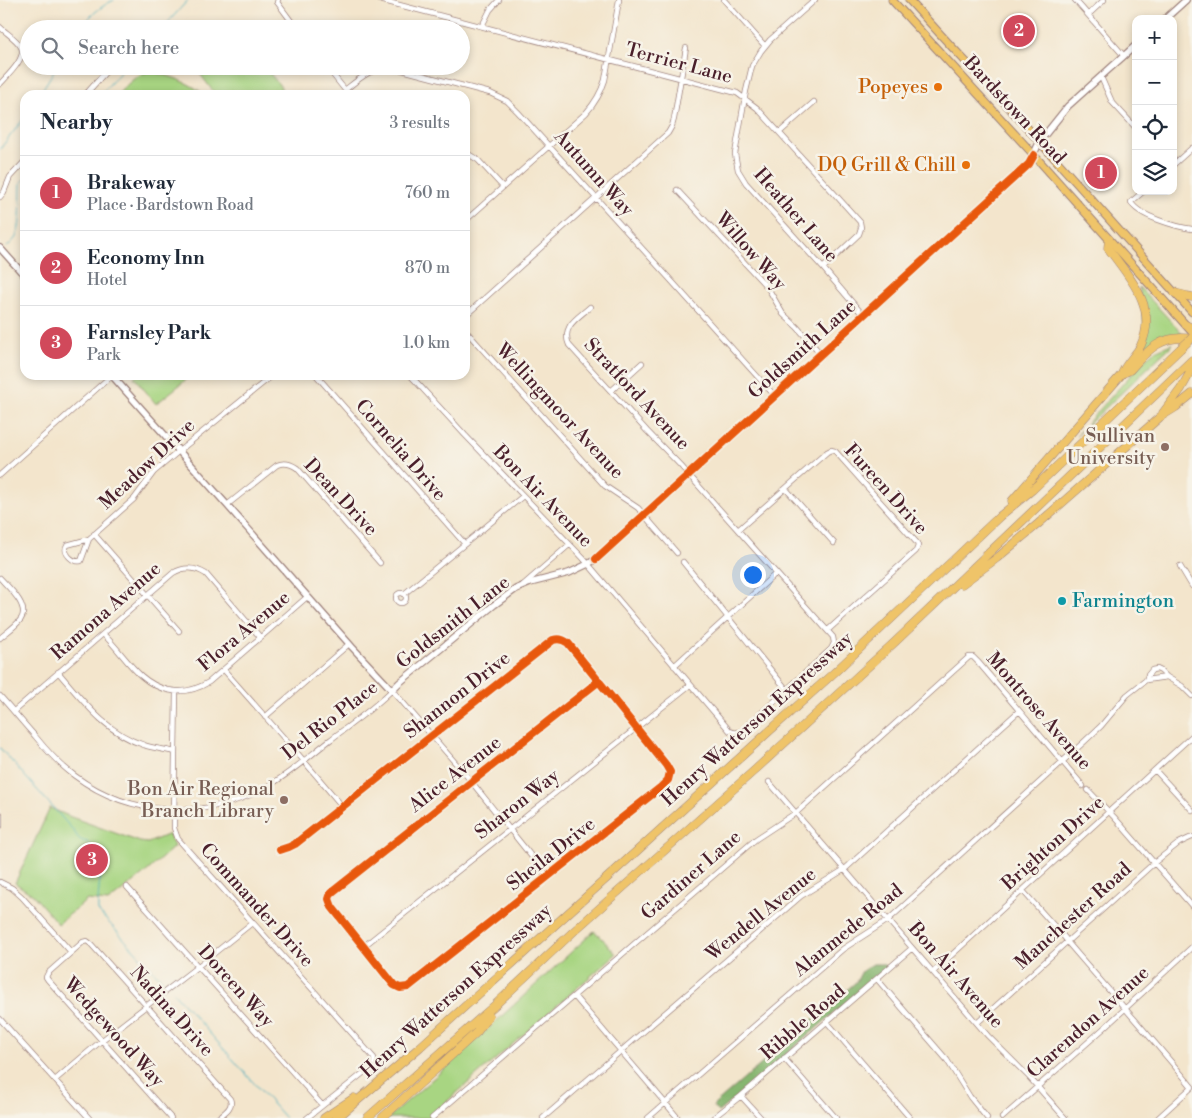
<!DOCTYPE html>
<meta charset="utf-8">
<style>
:root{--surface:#fff;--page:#f2f2f3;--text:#1f2937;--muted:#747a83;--line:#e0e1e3;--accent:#d1495b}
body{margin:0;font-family:"Libre Bodoni",serif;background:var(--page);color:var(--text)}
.controls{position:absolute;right:15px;top:15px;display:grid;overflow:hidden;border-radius:10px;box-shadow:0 2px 8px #0003}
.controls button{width:45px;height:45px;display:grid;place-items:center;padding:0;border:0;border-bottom:1px solid var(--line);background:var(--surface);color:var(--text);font:25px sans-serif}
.you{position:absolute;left:752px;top:574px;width:18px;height:18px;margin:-12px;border:4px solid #fff;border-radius:50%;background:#1a73e8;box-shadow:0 0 0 8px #1a73e833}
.badge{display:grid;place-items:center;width:32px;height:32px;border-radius:50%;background:var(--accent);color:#fff;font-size:16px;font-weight:700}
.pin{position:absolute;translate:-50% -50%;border:2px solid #fff;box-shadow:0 1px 5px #0006}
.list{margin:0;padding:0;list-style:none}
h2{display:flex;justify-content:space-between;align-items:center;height:65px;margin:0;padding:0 20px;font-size:21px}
h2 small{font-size:16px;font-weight:400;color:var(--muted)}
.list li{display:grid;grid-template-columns:32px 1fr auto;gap:15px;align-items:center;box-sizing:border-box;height:75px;padding:0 20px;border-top:1px solid var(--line)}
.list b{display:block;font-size:19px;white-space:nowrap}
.list p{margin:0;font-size:16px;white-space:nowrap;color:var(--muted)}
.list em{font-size:16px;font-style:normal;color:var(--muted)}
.icon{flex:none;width:28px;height:28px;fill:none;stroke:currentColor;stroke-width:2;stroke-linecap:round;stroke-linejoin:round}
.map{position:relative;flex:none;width:1192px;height:1118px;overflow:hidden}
.search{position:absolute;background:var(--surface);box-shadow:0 2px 8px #0003;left:20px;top:20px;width:450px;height:55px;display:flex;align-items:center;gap:12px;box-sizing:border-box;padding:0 18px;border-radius:28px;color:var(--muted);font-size:19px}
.panel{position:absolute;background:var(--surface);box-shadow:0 2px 8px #0003;left:20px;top:90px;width:450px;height:290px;border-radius:15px}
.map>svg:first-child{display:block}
.green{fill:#a8d582;stroke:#797a56}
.forest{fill:#86b670;stroke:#686a4e}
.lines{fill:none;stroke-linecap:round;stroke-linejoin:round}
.stream{stroke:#3eabbc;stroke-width:1}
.minor-casing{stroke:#9e827c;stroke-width:6}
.tertiary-casing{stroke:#9e827c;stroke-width:8}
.primary-casing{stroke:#9e827c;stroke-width:9}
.motorway-casing{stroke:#9e827c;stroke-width:9}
.minor{stroke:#fff;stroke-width:4.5}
.tertiary{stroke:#fff;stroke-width:5.5}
.primary{stroke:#efc469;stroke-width:7}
.motorway{stroke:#efc469;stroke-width:8}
.motorway-bridge-casing{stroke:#9e827c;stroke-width:9;stroke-linecap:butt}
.motorway-bridge{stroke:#efc469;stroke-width:8}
.cycleway-casing{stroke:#f7f3e8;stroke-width:11}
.cycleway{stroke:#e8590c;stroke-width:8}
.food-dot{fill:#e8710a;stroke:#f7f3e8;stroke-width:2}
.education-dot{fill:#8d6e63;stroke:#f7f3e8;stroke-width:2}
.culture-dot{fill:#0f9aa8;stroke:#f7f3e8;stroke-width:2}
.labels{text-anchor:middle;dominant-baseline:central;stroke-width:5;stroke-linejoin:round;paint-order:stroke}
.street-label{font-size:19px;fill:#4a1f2b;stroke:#f7f3e8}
.food-label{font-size:19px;fill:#c56008;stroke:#f7f3e8;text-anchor:end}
.education-label{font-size:19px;fill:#785e54;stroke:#f7f3e8;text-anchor:end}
.culture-label{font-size:19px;fill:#0d838f;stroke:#f7f3e8;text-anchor:start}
</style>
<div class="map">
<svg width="1192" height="1118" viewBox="0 0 1192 1118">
<rect width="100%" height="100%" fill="#f7f3e8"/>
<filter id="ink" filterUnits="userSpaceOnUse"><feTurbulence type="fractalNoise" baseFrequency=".02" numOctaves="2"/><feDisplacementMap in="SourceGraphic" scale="10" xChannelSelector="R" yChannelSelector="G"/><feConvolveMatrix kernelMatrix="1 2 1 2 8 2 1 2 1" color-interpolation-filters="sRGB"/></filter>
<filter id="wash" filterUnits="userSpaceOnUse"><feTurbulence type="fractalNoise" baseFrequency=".0096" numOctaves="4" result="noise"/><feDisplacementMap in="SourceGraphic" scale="20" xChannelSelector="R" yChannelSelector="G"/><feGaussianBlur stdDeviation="1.12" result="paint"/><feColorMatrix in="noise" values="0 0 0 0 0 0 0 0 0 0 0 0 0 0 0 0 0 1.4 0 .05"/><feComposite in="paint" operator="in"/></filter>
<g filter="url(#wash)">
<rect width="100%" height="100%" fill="#f3e5cc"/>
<!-- green -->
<path class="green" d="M194,66h70l17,21v3l5,5h-70z
M148,72c19,2 38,9 53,20v3h-84c9,-9 18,-20 31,-23z
M1139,287l44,47c-18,1 -29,7 -42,18l5,-15z
M1171,344h2l-97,92 69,-77 10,-8z
M137,375h55l-36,29 -22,-27z
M50,808l21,9 69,25 8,1 21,-9 5,13 -30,27 -36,28 -21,-2 -29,24 -25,-29 -18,-12z
M594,931l7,6 15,17 -188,164h-40l65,-57z"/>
<!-- forest -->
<path class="forest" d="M873,964h9l5,3 -136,118 -33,27 -5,-6 143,-124 6,-11z"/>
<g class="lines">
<!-- stream -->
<path class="stream" d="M80,29c8,-12 21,-23 34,-29
M162,29l26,-29
M39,95l18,-29
M100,95l26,-29
M0,149l25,-32
M7,247c4,-4 8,-7 10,-12 5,-13 3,-38 4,-53l4,-4
M0,748l73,82c5,7 5,11 15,12 3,4 8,8 10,13 5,15 -1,39 0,56l67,72
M174,993l111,125"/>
</g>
</g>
<g filter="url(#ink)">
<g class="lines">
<defs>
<path id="minor" d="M278,0l-1,2 20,27
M380,0l357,93 20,15 103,114 1,6 -2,6 -36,34
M724,0l41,46
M815,0l-45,40 -9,11 -9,15 -6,25 -11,63 3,16 8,13 77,85 40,47
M1075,0l49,56
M1088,15l16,-15
M482,26l8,-16 9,-10
M0,27c6,6 17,12 21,20 6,11 -14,29 -21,37
M326,66l23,29
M1101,77l11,25 24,26
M345,90c14,-11 27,-23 46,-23l99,26 17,8 11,11 150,165 107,119
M85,95l26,-29
M780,132l34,-30
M465,152l13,8 25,27
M1173,165l19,-17
M677,190l91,98 15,26 14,13 24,27
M1144,191l-13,11c6,14 47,25 61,27
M0,197l4,-5 6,-15 15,-16
M465,221l121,-108c9,-10 15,-20 19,-33l14,-80
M465,316l203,-183 4,-7 2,-7 12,-71
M465,330l140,156 33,22 39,45
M316,375l149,169
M410,375l55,60 118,123 147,173c4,2 8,2 12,0l89,-82 3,-6 -1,-6 -152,-171 -34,-35 -78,-86c-8,-19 9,-27 21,-38
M611,391l31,-28
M0,475l112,-100
M786,489l48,54
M227,505l50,-40c7,-3 13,-2 20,3l83,95
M738,530l89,-78 4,-2 4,1 82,92 1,3 -2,5 -88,79
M94,534l85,97
M89,539l-8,22c-8,2 -19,-8 -14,-16l22,-6 45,-40 20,-27 25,-21 94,-76
M683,562l104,128
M1180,566l12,20
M0,578c8,9 30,28 21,41 -5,7 -14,13 -21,19
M523,585l46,-40
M396 598a5 5 0 1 1 10 0a5 5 0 1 1-10 0Z
M404,594l119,-98
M103,634c21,19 34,49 65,56 14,3 28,0 41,-8l98,-85
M674,666l98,-89 4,-4
M224,670l74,84 44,52
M58,672c25,29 48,61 86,73 10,4 21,4 31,7
M1146,680l21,-3
M176,691l-2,127v10l4,11 196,219v5l-2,3 -65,52
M0,696c12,13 23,27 35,40 12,15 25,29 40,40 56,41 130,45 191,11 23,-12 43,-31 64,-47 21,-16 43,-31 62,-50l74,85 82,102
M14,711l159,-138c12,-7 22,-6 33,1l54,63
M265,717l84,-73
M1155,770l37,40
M769,782l219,254 41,41 36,41
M1088,790l26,27 78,89
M0,814v12
M280,850l9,-3 6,-3 258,-204c6,-2 10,-1 15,3l98,122 4,7 -2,8 -8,8 -252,199 -8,1 -6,-3 -62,-78 -3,-8 2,-6 268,-212
M0,882l12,6 10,9 49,55
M127,887l195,218
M1023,891l42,47 4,6c41,48 83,94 123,143
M364,946l326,-261
M933,972l259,-236
M877,979l70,81 23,37 17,21
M574,996l104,122
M0,1019l89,99
M827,1022l83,96
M977,1023l177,-160 25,-20 13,-6
M784,1058l52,60
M55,1080l46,-39 101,-78 50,-40
M741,1096l20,22
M171,1118l-123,-138 -2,-3 2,-4 35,-31 4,-1 4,3 139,155c4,8 -6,14 -12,19
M432,1118l324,-279 41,-27 172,-155h4l5,5 105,124
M543,1118l258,-222 44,-27 174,-158
M648,1118l195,-169 45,-29 197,-179 16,-15 26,-31 19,-15 2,-5 4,-5 5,-1 4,2 6,6 15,9 10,10
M713,1118l28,-22 171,-148
M1002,1118l101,-89 89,-82
M1158,1118l34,-31"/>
<path id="tertiary" d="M1165,19l21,-19
M0,248l25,28
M112,375l3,4 112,126 125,142 40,43 7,-7 95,-78 22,-16 14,-6 39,-10 19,-9 8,-5 433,-395 11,-23 28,-35 68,-61"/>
<path id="primary" d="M892,0l142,155 158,177
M909,0l43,47 53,56 187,209"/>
<path id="motorway" d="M1175,293l12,3 5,1
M1186,325l6,3
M1126,372l4,-2c18,-21 33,-36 62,-31
M1163,413l18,-24 11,-20
M1012,501l110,-127c2,-9 15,-20 19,-29 18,-38 -13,-69 -33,-97l1,-9
M962,584l35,-26 41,-34 122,-107 16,-10 16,-13
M324,1118l30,-20
M337,1118l83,-71 417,-377 163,-154 32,-26 148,-141
M367,1118l128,-113 79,-74 182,-162 139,-127 297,-282
M382,1118l95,-86 12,-17"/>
</defs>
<!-- minor casing -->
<use href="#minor" class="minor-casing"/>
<!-- tertiary casing -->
<use href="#tertiary" class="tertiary-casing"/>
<!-- primary casing -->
<use href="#primary" class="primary-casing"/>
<!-- motorway casing -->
<use href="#motorway" class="motorway-casing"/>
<!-- minor -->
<use href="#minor" class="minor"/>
<!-- tertiary -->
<use href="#tertiary" class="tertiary"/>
<!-- primary -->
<use href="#primary" class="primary"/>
<!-- motorway -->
<use href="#motorway" class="motorway"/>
<defs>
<path id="motorway-bridge" d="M1180,349l12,-11"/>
</defs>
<!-- motorway-bridge casing -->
<use href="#motorway-bridge" class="motorway-bridge-casing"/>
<!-- motorway-bridge -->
<use href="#motorway-bridge" class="motorway-bridge"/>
<defs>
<path id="cycleway" d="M596,559l433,-395 5,-9
M280,850l9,-3 6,-3 258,-204c6,-2 10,-1 15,3l98,122 4,7 -2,8 -8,8 -252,199 -8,1 -6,-3 -62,-78 -3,-8 2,-6 268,-212"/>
</defs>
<!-- cycleway casing -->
<use href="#cycleway" class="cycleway-casing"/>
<!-- cycleway -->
<use href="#cycleway" class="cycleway"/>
</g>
</g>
<!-- markers -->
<g class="food-dot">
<circle cx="938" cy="87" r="5"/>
<circle cx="966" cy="165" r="5"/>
</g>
<g class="education-dot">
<circle cx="1165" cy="447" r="5"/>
<circle cx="284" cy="800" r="5"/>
</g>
<circle class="culture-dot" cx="1062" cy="601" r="5"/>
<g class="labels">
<!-- street labels -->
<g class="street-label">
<text transform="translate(679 63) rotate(15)">Terrier Lane</text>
<text transform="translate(1015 110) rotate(47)">Bardstown Road</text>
<text transform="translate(594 173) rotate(48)">Autumn Way</text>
<text transform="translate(796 215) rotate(49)">Heather Lane</text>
<text transform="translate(751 251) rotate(49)">Willow Way</text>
<text transform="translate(802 349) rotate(-42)">Goldsmith Lane</text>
<text transform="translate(637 394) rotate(47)">Stratford Avenue</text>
<text transform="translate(560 411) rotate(47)">Wellingmoor Avenue</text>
<text transform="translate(401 450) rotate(49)">Cornelia Drive</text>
<text transform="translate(147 464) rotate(-43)">Meadow Drive</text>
<text transform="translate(886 489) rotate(48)">Fureen Drive</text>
<text transform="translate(543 496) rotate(46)">Bon Air Avenue</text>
<text transform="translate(341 497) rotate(47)">Dean Drive</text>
<text transform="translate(106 611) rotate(-41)">Ramona Avenue</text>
<text transform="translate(453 622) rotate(-38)">Goldsmith Lane</text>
<text transform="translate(244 631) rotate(-40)">Flora Avenue</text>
<text transform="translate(457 695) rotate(-38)">Shannon Drive</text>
<text transform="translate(1039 711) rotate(49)">Montrose Avenue</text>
<text transform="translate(757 719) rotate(-42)">Henry Watterson Expressway</text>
<text transform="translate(330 720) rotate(-38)">Del Rio Place</text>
<text transform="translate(455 774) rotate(-38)">Alice Avenue</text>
<text transform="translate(517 804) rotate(-38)">Sharon Way</text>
<text transform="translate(1053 843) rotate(-42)">Brighton Drive</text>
<text transform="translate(551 854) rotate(-38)">Sheila Drive</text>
<text transform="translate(691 875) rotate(-41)">Gardiner Lane</text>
<text transform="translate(257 905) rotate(48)">Commander Drive</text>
<text transform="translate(761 914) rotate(-39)">Wendell Avenue</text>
<text transform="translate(1073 916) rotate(-42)">Manchester Road</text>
<text transform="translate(848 930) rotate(-39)">Alanmede Road</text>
<text transform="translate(956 975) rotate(49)">Bon Air Avenue</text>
<text transform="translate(236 986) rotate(48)">Doreen Way</text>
<text transform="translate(456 991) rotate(-42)">Henry Watterson Expressway</text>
<text transform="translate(172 1011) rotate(48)">Nadina Drive</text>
<text transform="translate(803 1022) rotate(-41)">Ribble Road</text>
<text transform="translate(1088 1022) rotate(-42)">Clarendon Avenue</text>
<text transform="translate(114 1032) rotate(48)">Wedgewood Way</text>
</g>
<!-- food labels -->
<g class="food-label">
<text x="928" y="87">Popeyes</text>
<text x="956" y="165">DQ Grill &amp; Chill</text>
</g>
<!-- education labels -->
<g class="education-label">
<text x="1155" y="436">Sullivan<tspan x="1155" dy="22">University</tspan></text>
<text x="274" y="789">Bon Air Regional<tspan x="274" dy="22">Branch Library</tspan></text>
</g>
<!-- culture labels -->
<g class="culture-label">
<text x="1072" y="601">Farmington</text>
</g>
</g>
</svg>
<div class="controls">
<button>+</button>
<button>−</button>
<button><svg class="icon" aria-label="locate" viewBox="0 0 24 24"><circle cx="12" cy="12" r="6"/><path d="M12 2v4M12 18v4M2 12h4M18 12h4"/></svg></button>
<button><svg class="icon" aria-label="layers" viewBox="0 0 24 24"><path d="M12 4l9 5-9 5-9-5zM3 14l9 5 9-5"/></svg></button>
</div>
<div class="you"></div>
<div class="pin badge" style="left:1101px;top:173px">1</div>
<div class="pin badge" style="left:1019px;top:31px">2</div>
<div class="pin badge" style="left:92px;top:860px">3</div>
<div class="search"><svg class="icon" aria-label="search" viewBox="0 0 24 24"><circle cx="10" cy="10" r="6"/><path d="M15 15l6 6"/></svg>Search here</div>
<section class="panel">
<h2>Nearby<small>3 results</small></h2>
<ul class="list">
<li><span class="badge">1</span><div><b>Brakeway</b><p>Place · Bardstown Road</p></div><em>760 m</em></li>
<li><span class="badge">2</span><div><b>Economy Inn</b><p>Hotel</p></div><em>870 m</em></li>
<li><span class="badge">3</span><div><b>Farnsley Park</b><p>Park</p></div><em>1.0 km</em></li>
</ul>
</section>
</div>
